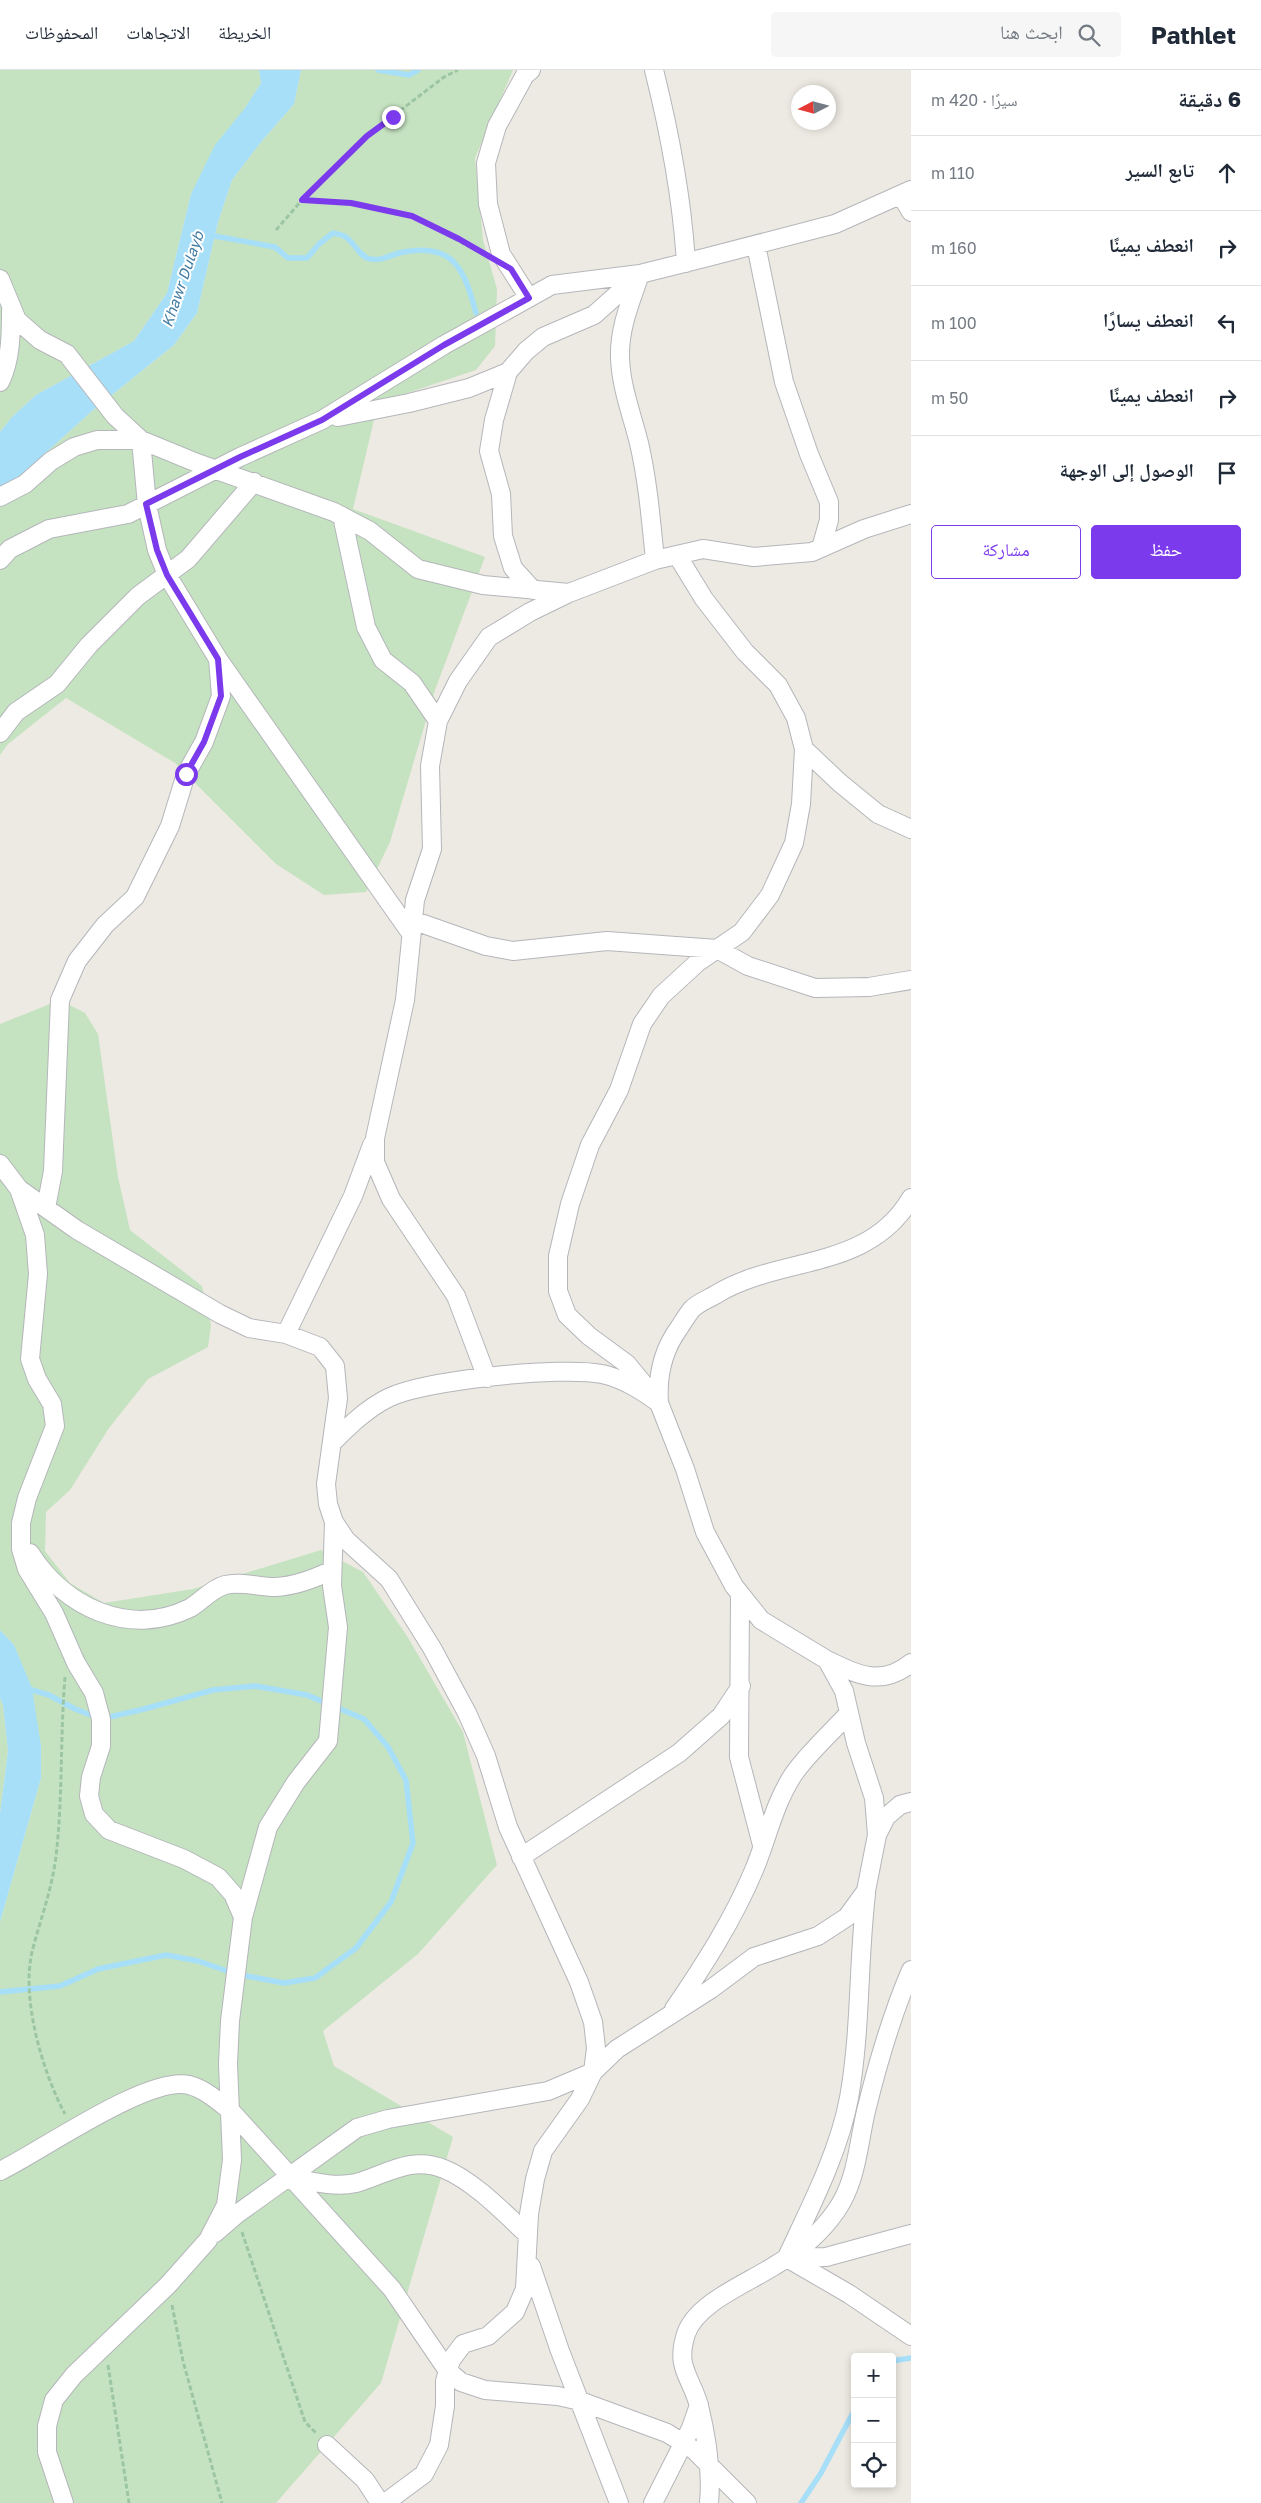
<!DOCTYPE html>
<html lang="ar">
<meta charset="utf-8">
<style>
:root{--surface:#fff;--page:#f6f6f7;--text:#1f2937;--muted:#747a83;--line:#e0e1e3;--accent:#7c3aed}
body{margin:0;font-family:"Golos Text","Noto Naskh Arabic",sans-serif;background:var(--page);color:var(--text);direction:rtl}
.controls{position:absolute;right:15px;bottom:15px;display:grid;overflow:hidden;border-radius:5px;box-shadow:0 2px 8px #0003}
.controls button{width:45px;height:45px;display:grid;place-items:center;padding:0;border:0;border-bottom:1px solid var(--line);background:var(--surface);color:var(--text);font:25px sans-serif}
.compass{position:absolute;left:791px;top:15px;width:45px;height:45px;border-radius:50%;background:var(--surface);box-shadow:0 2px 8px #0003;rotate:264deg}
.stop{position:absolute;width:15px;height:15px;margin:-11px;border:4px solid #7c3aed;border-radius:50%;background:#fff}
.stop.end{background:#7c3aed;border-color:#fff;box-shadow:0 1px 5px #0008}
.list{margin:0;padding:0;list-style:none}
h2{display:flex;justify-content:space-between;align-items:center;height:65px;margin:0;padding:0 20px;font-size:21px}
h2 small{font-size:16px;font-weight:400;color:var(--muted)}
.list li{display:grid;grid-template-columns:32px 1fr auto;gap:15px;align-items:center;box-sizing:border-box;height:75px;padding:0 20px;border-top:1px solid var(--line)}
.list b{display:block;font-size:19px;white-space:nowrap}
.list em{font-size:16px;font-style:normal;color:var(--muted)}
.actions{display:flex;gap:10px;padding:15px 20px}
.actions a{flex:1;padding:11px 0;border:1px solid var(--accent);border-radius:5px;text-align:center;font-size:18px;color:var(--accent)}
.actions .main{background:var(--accent);color:#fff}
.icon{flex:none;width:28px;height:28px;fill:none;stroke:currentColor;stroke-width:2;stroke-linecap:round;stroke-linejoin:round}
.map{position:relative;flex:none;width:911px;height:2433px;overflow:hidden;direction:ltr}
header{display:flex;align-items:center;gap:30px;box-sizing:border-box;height:70px;padding:0 25px;background:var(--surface);border-bottom:1px solid var(--line)}
header strong{font-size:24px}
nav{display:flex;gap:28px;margin-inline-start:auto;font-size:18px}
.search{width:350px;height:45px;background:var(--page);display:flex;align-items:center;gap:12px;box-sizing:border-box;padding:0 18px;border-radius:5px;color:var(--muted);font-size:19px}
main{display:flex}
aside{flex:1;background:var(--surface)}
.map>svg:first-child{display:block}
.green{fill:#c5e3c1}
.water{fill:#a7dff9}
.lines{fill:none;stroke-linecap:round;stroke-linejoin:round}
.stream{stroke:#a7dff9;stroke-width:5.5}
.minor-casing{stroke:#b4b6ba;stroke-width:20}
.path{stroke:#9cc6a3;stroke-width:3;stroke-dasharray:5 2.5;stroke-linecap:butt}
.minor{stroke:#fff;stroke-width:18}
.route{stroke:#7c3aed;stroke-width:6}
.labels{text-anchor:middle;dominant-baseline:central;stroke-width:4;stroke-linejoin:round;paint-order:stroke}
.water-label{font-size:15px;font-style:italic;fill:#427ca2;stroke:#fff}
</style>
<header>
<strong>Pathlet</strong>
<div class="search"><svg class="icon" aria-label="search" viewBox="0 0 24 24"><circle cx="10" cy="10" r="6"/><path d="M15 15l6 6"/></svg>ابحث هنا</div>
<nav><a>الخريطة</a><a>الاتجاهات</a><a>المحفوظات</a></nav>
</header>
<main>
<aside>
<h2>6 دقيقة<small>سيرًا · 420 m</small></h2>
<ul class="list">
<li><svg class="icon" aria-label="ahead" viewBox="0 0 24 24"><path d="M12 20V5M6 11l6-6 6 6"/></svg><div><b>تابع السير</b></div><em>110 m</em></li>
<li><svg class="icon" aria-label="right" viewBox="0 0 24 24"><path d="M7 20v-9h11M14 6l5 5-5 5"/></svg><div><b>انعطف يمينًا</b></div><em>160 m</em></li>
<li><svg class="icon" aria-label="left" viewBox="0 0 24 24"><path d="M17 20v-9H6M10 6l-5 5 5 5"/></svg><div><b>انعطف يسارًا</b></div><em>100 m</em></li>
<li><svg class="icon" aria-label="right" viewBox="0 0 24 24"><path d="M7 20v-9h11M14 6l5 5-5 5"/></svg><div><b>انعطف يمينًا</b></div><em>50 m</em></li>
<li><svg class="icon" aria-label="arrive" viewBox="0 0 24 24"><path d="M6 21V4h12l-3 4 3 4H6"/></svg><div><b>الوصول إلى الوجهة</b></div></li>
</ul>
<div class="actions"><a class="main">حفظ</a><a>مشاركة</a></div>
</aside>
<div class="map">
<svg width="911" height="2433" viewBox="0 0 911 2433">
<rect width="100%" height="100%" fill="#edeae3"/>
<!-- green -->
<path class="green" d="M0,0h259l2,13 -70,111 -24,99 -33,48 -98,54 -24,22 -12,15z
M301,0h212l-38,88 8,82 14,49 -2,57 -19,24 -98,33 -25,106 132,48 -50,133 -45,152 -24,50 -42,3 -48,-31 -101,-101 -109,-65 -58,46 -8,11v-261l92,-83 82,-66 23,-32 21,-91 14,-42 29,-38 33,-38z
M60,930l25,13 13,21 20,143 12,53 72,56 9,39 -3,22 -60,32 -39,49 -39,62 -24,22 -1,39 25,32 34,20 89,-14 128,-39 42,22 44,64 56,96 34,133 -79,89 -95,77 11,35 119,71 -72,246 -105,120h-276v-581l41,-144v-32l-27,-101 -14,-15v-606z
M0,1628l3,7 5,46 -8,63z"/>
<!-- water -->
<path class="water" d="M259,0h42l-7,34 -33,38 -29,38 -14,42 -21,91 -23,32 -82,66 -92,83v-62l12,-15 24,-22 98,-54 33,-48 24,-99 24,-49 30,-37 16,-25z
M0,1560l14,15 18,43 9,58v32l-41,144v-108l8,-63 -5,-46 -3,-7z"/>
<g class="lines">
<!-- stream -->
<path class="stream" d="M378,0l31,5 9,-5
M209,165l66,12 13,11h19l12,-14 14,-11c3,1 8,1 11,3 10,5 15,21 26,23 11,2 18,-3 29,-6 54,-12 65,15 77,60
M0,1922l60,-6 38,-17 68,-14 32,6 38,13 48,9 31,-5 41,-30 35,-46 22,-59 -7,-63 -18,-33 -24,-28 -57,-24 -52,-9 -42,4 -69,19 -43,10 -26,-10 -26,-14 -24,-7
M892,2291l19,-3
M801,2433l20,-30 34,-64"/>
<defs>
<path id="minor" d="M654,0c16,64 28,127 32,193
M901,125l10,17
M756,175l28,137 25,72 20,48v18l-8,28
M639,207c-9,26 -20,52 -19,81 1,29 12,57 19,85 9,39 12,78 16,117
M0,209l17,41 23,20 27,14 48,62 26,24 56,23 137,49 36,19 48,38 65,16 86,8
M529,228l-28,-44 -13,-50 -2,-41 11,-37 28,-51 6,-5
M0,312c11,-22 11,-48 11,-72
M338,347l71,-14 60,-15 39,-16
M141,370l6,65 10,45 10,25 51,84 192,273
M0,427l25,-13 26,-23 23,-14 23,-7h44
M342,446l24,111 17,33 29,23 26,38
M677,485l27,44 41,53 33,33 18,33 8,31 -3,55 -7,39 -24,52 -28,37 -44,30 -37,34 -19,28 -23,66 -29,55 -20,59 -12,52v35l9,24 22,21 38,28 32,39 26,66 20,63 29,54 27,34 66,40 17,31 12,52 18,55 3,37
M0,490l10,-11 39,-20 79,-15 112,-57 82,-37 122,-75 108,-60 88,-11 68,-17 127,-33 76,-34
M533,520l-20,-22 -10,-32 -2,-42 -12,-43 5,-31 14,-48 18,-21 17,-14 51,-22 46,-41
M0,663l16,-21 41,-28 32,-39 49,-49 50,-37 66,-77
M804,679l36,34 38,31 33,15
M412,850l74,26 27,5 94,-10 110,8 31,17 67,22 54,-1 42,-7
M0,1094l19,25 16,46 3,39 -8,85 7,20 15,25 3,22 -28,72 -6,25v26l6,20 27,44 22,50 18,30 7,26v27l-10,31 -2,19 5,18 15,16 75,29 34,18 15,17 10,23 -13,104 -2,43 4,96 -6,45 -18,35 -40,45 -94,90 -20,25 -7,26v26l17,51
M19,1119l58,41 143,84 29,14 37,6 34,13 15,19 3,32 -12,86 2,20 6,18 -2,64 6,41 -10,114 -32,41 -28,45 -25,90
M46,1138l7,-37 7,-171 17,-39 28,-36 30,-28 35,-71 16,-52 18,-32 17,-46 -3,-37
M286,1264l67,-138 19,-51
M487,1308l-31,-82 -65,-97 -16,-37v-24l30,-138 10,-100 17,-51 -2,-83 8,-45 20,-40 31,-44 41,-25 39,-19 86,-33 48,-11 51,8 58,-5 52,-23 47,-15
M332,1373c17,-17 34,-34 56,-45 37,-18 174,-32 214,-24 22,5 39,16 57,29 -2,-28 4,-53 20,-75 4,-6 8,-13 13,-19 6,-6 16,-10 23,-14 64,-40 153,-23 196,-97
M30,1483c34,54 99,85 160,55 12,-7 21,-19 35,-23 15,-4 34,2 50,2 21,-1 39,-8 57,-17
M740,1524l-1,163 23,88
M827,1590c31,15 54,27 84,3
M521,1787l158,-104 42,-37 20,-30
M674,1939c30,-44 59,-89 80,-139 13,-31 20,-66 39,-95 14,-21 39,-43 56,-62
M0,2101c40,-19 148,-96 189,-86 16,4 30,17 42,26l161,178 56,82 13,11 24,8 73,6 22,5 87,32 27,17 53,53
M289,2107c21,4 45,11 67,6 29,-8 55,-28 88,-14 30,12 61,45 84,66
M215,2163l22,-19 120,-86 31,-9 160,-28 45,-19 3,-24 -3,-26 -14,-40 -71,-155 -22,-71 -19,-43 -35,-65 -43,-69 -43,-39 -12,-18
M787,2187c23,-49 52,-105 62,-159 12,-67 9,-136 17,-204
M787,2188l62,36 62,42
M787,2188l39,-1 85,-23
M531,2196l29,85 59,152
M327,2375l38,35 15,23
M385,2433l39,-29 15,-29 6,-39v-25l6,-21 12,-16 25,-8 27,-24 10,-23 4,-75 6,-35 8,-28 37,-52 13,-27 24,-23 94,-60 43,-32 64,-21 29,-19 19,-26 11,-56 9,-18 14,-12 11,-3
M653,2433l38,-75 8,-23
M709,2433c3,-33 -2,-65 -10,-97 -8,-30 -24,-38 -13,-72 10,-31 62,-51 88,-68 24,-14 46,-32 62,-55 21,-30 22,-66 30,-100 11,-45 27,-99 45,-141"/>
</defs>
<!-- minor casing -->
<use href="#minor" class="minor-casing"/>
<!-- path -->
<path class="path" d="M303,130l48,3 61,13 71,38
M276,160l26,-30 65,-64 77,-59 14,-7
M65,1607c-5,60 -2,120 -9,179 -4,34 -16,64 -24,96 -11,48 11,121 33,162
M242,2162l63,190 11,11
M172,2235l11,56 39,142
M108,2295l21,138"/>
<!-- minor -->
<use href="#minor" class="minor"/>
</g>
<g class="lines">
<!-- route -->
<path class="route" d="M186,704l18,-32 17,-46 -3,-37 -51,-84 -10,-25 -11,-46 94,-47 82,-37 122,-75 85,-47 -18,-29 -52,-30 -47,-23 -61,-13 -49,-3 65,-64 26,-19"/>
</g>
<g class="labels">
<!-- water labels -->
<g class="water-label">
<text transform="translate(182 209) rotate(-71)">Khawr Dulayb</text>
</g>
</g>
</svg>
<div class="controls">
<button>+</button>
<button>−</button>
<button><svg class="icon" aria-label="locate" viewBox="0 0 24 24"><circle cx="12" cy="12" r="6"/><path d="M12 2v4M12 18v4M2 12h4M18 12h4"/></svg></button>
</div>
<svg class="compass" viewBox="-18 -18 36 36"><path d="M0-13l5 13h-10z" fill="#e53935"/><path d="M0 13l5-13h-10z" fill="#747a83"/></svg>
<div class="stop" style="left:186px;top:704px"></div>
<div class="stop end" style="left:393px;top:47px"></div>
</div>
</main>
